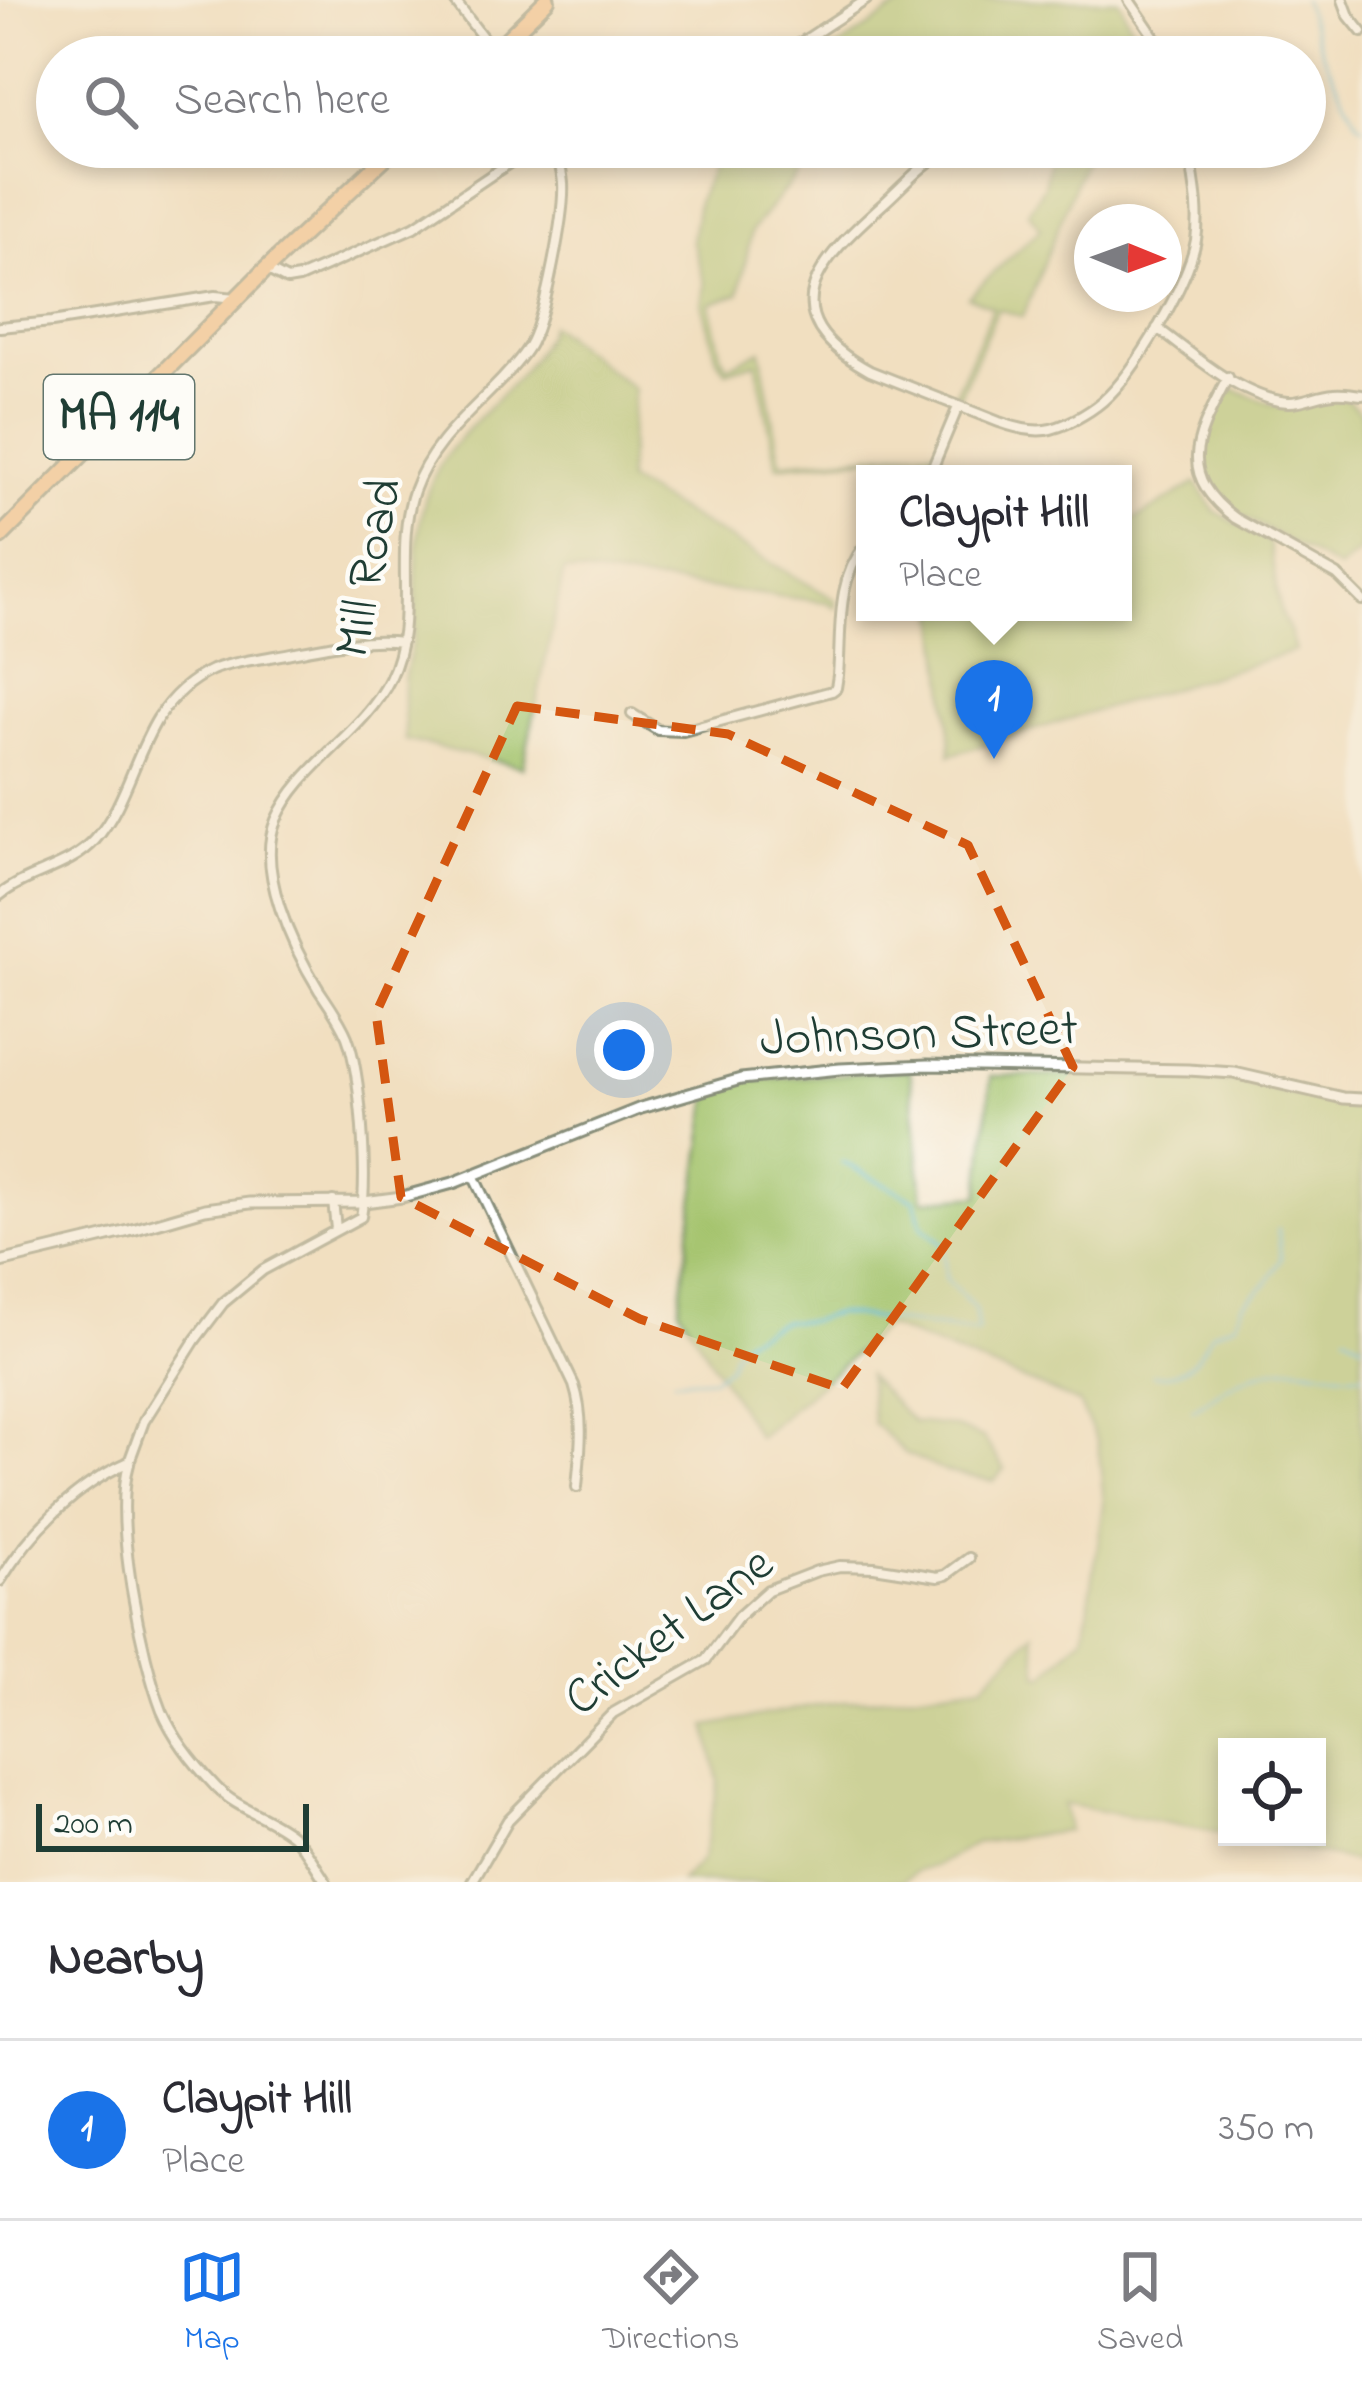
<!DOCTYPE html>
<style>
:root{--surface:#fff;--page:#f7f7f7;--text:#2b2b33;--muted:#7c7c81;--line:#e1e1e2;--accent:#1a73e8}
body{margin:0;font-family:"Indie Flower",sans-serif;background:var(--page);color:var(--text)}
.controls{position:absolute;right:36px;bottom:36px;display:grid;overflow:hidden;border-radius:0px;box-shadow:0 6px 18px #0003}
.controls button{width:108px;height:108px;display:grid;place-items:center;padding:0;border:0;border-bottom:3px solid var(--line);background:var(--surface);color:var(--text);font:60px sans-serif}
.compass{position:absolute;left:1074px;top:204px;width:108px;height:108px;border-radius:50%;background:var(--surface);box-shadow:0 6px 18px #0003;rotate:91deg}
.scale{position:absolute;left:36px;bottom:30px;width:273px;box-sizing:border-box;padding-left:12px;border:6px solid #1f3d34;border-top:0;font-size:33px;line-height:42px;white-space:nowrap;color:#1f3d34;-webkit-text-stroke:9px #fdfcf7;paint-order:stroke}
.you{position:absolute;left:624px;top:1050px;width:42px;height:42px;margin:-30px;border:9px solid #fff;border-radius:50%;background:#1a73e8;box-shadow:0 0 0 18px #1a73e833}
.badge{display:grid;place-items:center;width:78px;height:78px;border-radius:50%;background:var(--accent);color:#fff;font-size:39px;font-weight:700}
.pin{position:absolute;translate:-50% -99px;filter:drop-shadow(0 3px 6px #0008)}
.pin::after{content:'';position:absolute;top:63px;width:42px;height:36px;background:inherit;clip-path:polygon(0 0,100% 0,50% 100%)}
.popup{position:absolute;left:856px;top:465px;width:276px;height:156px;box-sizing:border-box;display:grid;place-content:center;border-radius:0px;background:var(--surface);filter:drop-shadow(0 3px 9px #0005);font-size:39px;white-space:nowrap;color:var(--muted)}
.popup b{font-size:45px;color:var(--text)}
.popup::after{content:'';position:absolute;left:50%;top:100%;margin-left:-24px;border:24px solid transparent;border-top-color:var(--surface)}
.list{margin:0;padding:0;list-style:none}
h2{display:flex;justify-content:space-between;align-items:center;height:156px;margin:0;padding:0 48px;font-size:51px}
h2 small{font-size:39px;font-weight:400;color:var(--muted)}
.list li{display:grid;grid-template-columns:78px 1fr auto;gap:36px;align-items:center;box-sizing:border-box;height:180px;padding:0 48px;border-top:3px solid var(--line)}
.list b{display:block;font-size:45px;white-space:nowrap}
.list p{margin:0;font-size:39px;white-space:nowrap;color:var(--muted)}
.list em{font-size:39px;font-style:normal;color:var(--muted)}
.icon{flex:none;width:66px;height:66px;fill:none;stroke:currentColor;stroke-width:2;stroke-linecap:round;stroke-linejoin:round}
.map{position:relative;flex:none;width:1362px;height:1882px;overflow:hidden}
.search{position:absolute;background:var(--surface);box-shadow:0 6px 18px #0003;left:36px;right:36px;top:36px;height:132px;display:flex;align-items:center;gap:30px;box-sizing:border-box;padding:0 42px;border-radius:66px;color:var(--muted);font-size:45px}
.sheet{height:336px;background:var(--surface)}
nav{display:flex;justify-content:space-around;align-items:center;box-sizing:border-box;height:168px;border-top:3px solid var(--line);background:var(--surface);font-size:33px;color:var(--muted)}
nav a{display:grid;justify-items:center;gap:6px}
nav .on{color:var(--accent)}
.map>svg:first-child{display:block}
.green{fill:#a3c26b;stroke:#618050;stroke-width:3}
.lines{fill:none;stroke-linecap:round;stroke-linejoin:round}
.stream{stroke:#51b6d0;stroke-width:3}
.minor-casing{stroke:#888e7a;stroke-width:14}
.tertiary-casing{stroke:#888e7a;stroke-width:15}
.trunk-casing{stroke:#888e7a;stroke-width:20}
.minor{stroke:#fff;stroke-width:8}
.tertiary{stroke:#fff;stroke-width:9}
.trunk{stroke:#f7be87;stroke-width:14}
.marked{fill:none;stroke:#d45610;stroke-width:9;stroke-dasharray:24 15;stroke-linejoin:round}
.labels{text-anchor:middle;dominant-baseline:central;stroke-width:9;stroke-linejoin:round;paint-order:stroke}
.shield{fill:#fdfcf7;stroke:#62766e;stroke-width:3}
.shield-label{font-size:48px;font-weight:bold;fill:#1f3d34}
.street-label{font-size:51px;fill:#1f3d34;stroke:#fdfcf7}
</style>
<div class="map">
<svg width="1362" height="1882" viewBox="0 0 1362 1882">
<rect width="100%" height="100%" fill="#fdfcf7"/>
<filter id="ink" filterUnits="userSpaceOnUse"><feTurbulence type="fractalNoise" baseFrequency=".00833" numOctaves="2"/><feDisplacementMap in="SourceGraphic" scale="24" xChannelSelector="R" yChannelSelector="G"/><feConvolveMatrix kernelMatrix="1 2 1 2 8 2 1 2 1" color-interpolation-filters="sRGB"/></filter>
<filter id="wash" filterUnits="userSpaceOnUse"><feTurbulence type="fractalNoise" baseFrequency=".004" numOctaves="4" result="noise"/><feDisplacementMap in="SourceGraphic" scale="48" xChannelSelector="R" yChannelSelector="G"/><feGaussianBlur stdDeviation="2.7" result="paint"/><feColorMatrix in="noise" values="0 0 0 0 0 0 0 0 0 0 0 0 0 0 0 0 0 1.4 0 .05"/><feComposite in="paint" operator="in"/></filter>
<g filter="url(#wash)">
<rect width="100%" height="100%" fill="#f1dfc0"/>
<!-- green -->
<path class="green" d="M916,0h203l11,24 23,33h-165l-37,-6 -27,6h-108l30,-14 43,-30z
M721,147h99l-68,83 -13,64 -29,10 12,52 6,10 33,-16 20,112 153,-12 -10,23v-20l-147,13 -21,-104 -30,9 -9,-12 -15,-55 3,-20 -13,-44 6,-40z
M1051,147h64l-27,3 -65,167 -25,-8 -39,88 -5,-1 39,-89 -25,-10 73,-69 -13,-16 16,-26z
M550,325l84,64 -7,92 209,119v8l-9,-6 -263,-31 -41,196 -118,-27c0,-21 -3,-44 0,-65 3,-18 9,-35 10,-54 4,-63 -6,-113 33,-168 32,-45 83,-75 102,-128z
M1234,389l39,16 16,3 55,-11 18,16v137l-23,19 -102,-56c-38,-28 -44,-62 -21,-102 6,-10 9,-16 18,-22z
M1196,483l19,28 54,31 12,72 8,17 6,20 -345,104 1,-15 -14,-128h186v-91l15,-3z
M910,1070l13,130 57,-5 11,-119 100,-1 150,7 86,20 35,4v757l-120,-26h75v-90h-90v87l-164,-30 5,27 -92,12 -39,22 -22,7 -14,10h-220l21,-23 17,-77 -12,-56 114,-21 162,-21 51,-51 5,42h6l39,-39 20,-132 -6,-62 -19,-38 -25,-12 -168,-66 -128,112 -79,-130 30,-210 12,-12 23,-6z
M868,1376l45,46 38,4 32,12 22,31 -11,12 -48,-9 -41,-19 -32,-30z"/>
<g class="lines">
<!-- stream -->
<path class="stream" d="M1303,0l20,55 35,68 4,3
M842,1162l73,38 7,26 21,18 3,35 29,30 3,22
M1345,1334l17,10
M1153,1375c34,2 44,-15 59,-43l24,-9 7,-19 24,-21 14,-24 -3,-30
M674,1380l40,-2 15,-12 4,-13 13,-15 37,-17h27l27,-8 140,20
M1193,1410c31,-22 63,-44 103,-43 22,1 44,9 66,7"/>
</g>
</g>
<g filter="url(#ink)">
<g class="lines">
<defs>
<path id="minor" d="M454,0l39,51
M1129,0l39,57
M1343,0l6,16 13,16
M779,57l87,-57
M958,147c-32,10 -50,35 -75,57 -63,56 -117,110 -13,167l129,51c14,5 30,10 46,8 18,-2 44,-17 58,-29 33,-29 85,-118 93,-161 5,-30 -3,-63 -7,-93
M268,270l19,10 12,-2 115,-51 119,-80
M0,327l52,-5 163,-26 21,2
M1157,328c36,26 85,71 131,74 15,1 30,-8 46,-9 9,-1 19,1 28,2
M1228,377c-28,56 -56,94 7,141l102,57 25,25
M930,474l28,-67
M632,714l26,16 25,1 149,-40 4,-3 2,-13c4,-46 -3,-92 27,-130
M0,895c29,-23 70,-27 95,-55 30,-34 39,-83 63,-122 13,-20 32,-38 54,-48 19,-8 42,-10 63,-14 41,-7 84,-19 127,-14
M473,1175l101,210c11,34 6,68 3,102
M333,1201l3,28
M129,1464c-16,55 12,193 33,247 12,28 32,53 54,76 22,23 54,29 78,50 13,12 22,31 32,45
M0,1581c30,-49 76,-96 129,-119l15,-41 51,-81 28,-37 40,-33 98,-53c7,-39 0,-143 -14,-180 -7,-17 -18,-32 -28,-47 -26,-42 -64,-121 -43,-170 24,-55 88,-87 114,-141 29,-59 3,-127 24,-188 17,-48 55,-77 89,-113 9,-10 22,-23 28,-36 14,-27 34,-129 32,-159 -1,-12 -5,-24 -7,-36
M472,1882l36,-62 105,-107 93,-53 33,-44 29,-26 49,-19 23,-5 34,1 64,10 8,-2 23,-17"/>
<path id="tertiary" d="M0,1262l129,-31 76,-22 45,-6 114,-1 38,-5 51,-14 188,-75 100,-29 99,-10 87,-4 261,5 46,3 109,25 19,1"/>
<path id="trunk" d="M489,57l58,-57
M0,537l263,-265 133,-125"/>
</defs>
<!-- minor casing -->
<use href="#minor" class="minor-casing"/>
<!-- tertiary casing -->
<use href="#tertiary" class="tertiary-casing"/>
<!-- trunk casing -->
<use href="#trunk" class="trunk-casing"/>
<!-- minor -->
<use href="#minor" class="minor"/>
<!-- tertiary -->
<use href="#tertiary" class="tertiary"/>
<!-- trunk -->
<use href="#trunk" class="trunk"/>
</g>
</g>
<!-- marked area -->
<path d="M0 0H1362V1882H0ZM517,706l211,28 240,111 105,222 -231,322 -202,-70 -239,-122 -25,-184z" fill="#f1dfc0" fill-opacity=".55" fill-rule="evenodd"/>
<path class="marked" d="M517,706l211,28 240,111 105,222 -231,322 -202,-70 -239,-122 -25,-184z"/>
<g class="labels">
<!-- shield labels -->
<rect class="shield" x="44" y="375" width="150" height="84" rx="9"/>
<g class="shield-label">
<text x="119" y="417">MA 114</text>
</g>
<!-- street labels -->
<g class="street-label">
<text transform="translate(371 568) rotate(-79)">Mill Road</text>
<text transform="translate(919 1036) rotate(-2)">Johnson Street</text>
<text transform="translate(670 1633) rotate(-37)">Cricket Lane</text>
</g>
</g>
</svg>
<div class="controls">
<button><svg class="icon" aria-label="locate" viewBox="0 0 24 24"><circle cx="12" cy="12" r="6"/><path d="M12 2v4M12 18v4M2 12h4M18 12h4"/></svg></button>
</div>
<svg class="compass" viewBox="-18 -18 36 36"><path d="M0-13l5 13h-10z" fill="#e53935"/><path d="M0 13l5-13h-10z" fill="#7c7c81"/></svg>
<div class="scale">200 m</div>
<div class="you"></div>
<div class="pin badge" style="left:994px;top:759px">1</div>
<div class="popup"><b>Claypit Hill</b>Place</div>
<div class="search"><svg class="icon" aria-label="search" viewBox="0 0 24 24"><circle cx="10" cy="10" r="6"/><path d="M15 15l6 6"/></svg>Search here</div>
</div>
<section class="sheet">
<h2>Nearby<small></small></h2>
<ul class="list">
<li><span class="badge">1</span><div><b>Claypit Hill</b><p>Place</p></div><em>350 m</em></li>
</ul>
</section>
<nav>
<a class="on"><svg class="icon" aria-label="map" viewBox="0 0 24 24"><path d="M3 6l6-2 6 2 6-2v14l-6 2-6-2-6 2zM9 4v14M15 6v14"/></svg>Map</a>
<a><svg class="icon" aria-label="directions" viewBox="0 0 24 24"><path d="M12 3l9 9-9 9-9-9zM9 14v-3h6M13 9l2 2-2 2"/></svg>Directions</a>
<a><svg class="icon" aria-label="saved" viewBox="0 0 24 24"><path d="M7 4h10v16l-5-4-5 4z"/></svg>Saved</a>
</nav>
